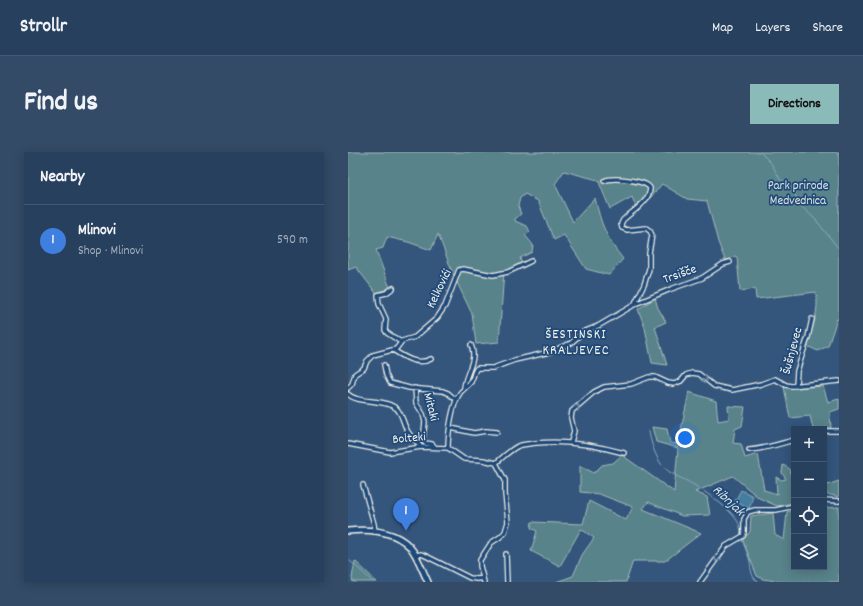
<!DOCTYPE html>
<meta charset="utf-8">
<style>
:root{--surface:#27405e;--page:#334b67;--text:#f1f3f6;--muted:#a4afbc;--line:#435973;--accent:#8bbbb9}
body{margin:0;font-family:Dekko,sans-serif;background:var(--page);color:var(--text)}
.controls{position:absolute;right:12px;bottom:12px;display:grid;overflow:hidden;border-radius:0px;box-shadow:0 2px 10px #0003}
.controls button{width:36px;height:36px;display:grid;place-items:center;padding:0;border:0;border-bottom:1px solid var(--line);background:var(--surface);color:var(--text);font:20px sans-serif}
.you{position:absolute;left:337px;top:286px;width:14px;height:14px;margin:-10px;border:3px solid #fff;border-radius:50%;background:#1a73e8;box-shadow:0 0 0 6px #1a73e833}
.badge{display:grid;place-items:center;width:26px;height:26px;border-radius:50%;background:var(--accent);color:#fff;font-size:13px;font-weight:700}
.pin{position:absolute;translate:-50% -33px;filter:drop-shadow(0 1px 2px #0008)}
.pin::after{content:'';position:absolute;top:21px;width:14px;height:12px;background:inherit;clip-path:polygon(0 0,100% 0,50% 100%)}
.list{margin:0;padding:0;list-style:none}
h2{display:flex;justify-content:space-between;align-items:center;height:52px;margin:0;padding:0 16px;font-size:17px}
h2 small{font-size:13px;font-weight:400;color:var(--muted)}
.list li{display:grid;grid-template-columns:26px 1fr auto;gap:12px;align-items:center;box-sizing:border-box;height:72px;padding:0 16px;border-top:1px solid var(--line)}
.list b{display:block;font-size:15px;white-space:nowrap}
.list p{margin:0;font-size:13px;white-space:nowrap;color:var(--muted)}
.list em{font-size:13px;font-style:normal;color:var(--muted)}
.icon{flex:none;width:22px;height:22px;fill:none;stroke:currentColor;stroke-width:2;stroke-linecap:round;stroke-linejoin:round}
.map{position:relative;flex:none;width:491px;height:430px;overflow:hidden;border-radius:0px}
header{display:flex;align-items:center;gap:24px;box-sizing:border-box;height:56px;padding:0 20px;background:var(--surface);border-bottom:1px solid var(--line)}
header strong{font-size:19px}
nav{display:flex;gap:22px;margin-inline-start:auto;font-size:14px}
.intro{display:flex;align-items:center;justify-content:space-between;box-sizing:border-box;height:96px;padding:0 24px}
h1{margin:0;font-size:28px}
.button{padding:10px 18px;border-radius:0px;background:var(--accent);color:#111;font-size:14px;font-weight:700}
main{display:flex;gap:24px;padding:0 24px}
aside{flex:1;background:var(--surface);border-radius:0px;box-shadow:0 2px 10px #0003}
.map>svg:first-child{display:block}
.green{fill:#58838a;stroke:#a6bab9}
.water{fill:#457da0;stroke:#8babbd}
.lines{fill:none;stroke-linecap:round;stroke-linejoin:round}
.stream{stroke:#8babbd;stroke-width:1}
.minor-casing{stroke:#f4f1e8;stroke-width:6}
.secondary-casing{stroke:#f4f1e8;stroke-width:8}
.minor{stroke:#1f4a7a;stroke-width:3.5}
.secondary{stroke:#1f4a7a;stroke-width:5}
.oneway{stroke:#748da6}
.labels{text-anchor:middle;dominant-baseline:central;stroke-width:3.5;stroke-linejoin:round;paint-order:stroke}
.park-label{font-size:13px;fill:#dde0da;stroke:#1f4a7a}
.street-label{font-size:13px;fill:#f4f1e8;stroke:#1f4a7a}
.neighbourhood-label{font-size:14px;letter-spacing:1px;fill:#f4f1e8;stroke:#1f4a7a}
.water-label{font-size:14px;font-style:italic;fill:#dae0dd;stroke:#1f4a7a}
</style>
<header>
<strong>Strollr</strong>
<nav><a>Map</a><a>Layers</a><a>Share</a></nav>
</header>
<div class="intro"><h1>Find us</h1><a class="button">Directions</a></div>
<main>
<aside>
<h2>Nearby<small></small></h2>
<ul class="list">
<li><span class="badge" style="background:#3f7fe0">1</span><div><b>Mlinovi</b><p>Shop · Mlinovi</p></div><em>590 m</em></li>
</ul>
</aside>
<div class="map">
<svg width="491" height="430" viewBox="0 0 491 430">
<rect width="100%" height="100%" fill="#34567d"/>
<filter id="ink" filterUnits="userSpaceOnUse"><feTurbulence type="fractalNoise" baseFrequency=".025" numOctaves="2"/><feDisplacementMap in="SourceGraphic" scale="8" xChannelSelector="R" yChannelSelector="G"/><feConvolveMatrix kernelMatrix="1 2 1 2 8 2 1 2 1" color-interpolation-filters="sRGB"/></filter>
<g filter="url(#ink)">
<!-- green -->
<path class="green" d="M0,0h491v167h-2l-9,27 -10,5 -11,-5c5,-18 13,-36 9,-54l-60,7 -1,-10 -15,2 -3,-34 -2,-1 -5,3 -5,1 -7,-18 -11,-41 -20,-2 -25,-15 -24,28 -6,-15 -22,12 -12,-29 -34,-9 -9,13 18,38 22,-24c6,26 11,40 28,61l-14,16 -23,-6 -22,-34 -10,5 -16,-39 -13,-7 -5,4 -2,8 3,8 -6,5v2l12,5 3,6 -5,3 8,10 -1,7 -12,6 2,7 -8,4 -10,2 -5,71 -23,2 -4,-30 -19,-40 -15,-40 -7,16 -23,-8 -21,-5 -4,11 -7,2 14,38 -14,5 -20,-26 -8,3z
M307,146l3,10 8,14 -11,5 12,38 -15,-2 -7,-35 -7,-19z
M475,234l5,16 11,-3v10l-9,3 1,16 -18,1 -3,-13 -20,2 -6,-31 12,1z
M341,240l27,9 2,20 11,-2 -1,-13 17,1 -3,19 -7,3 -2,14 8,1 4,14 13,-4 6,36 13,4 -1,-17 5,3 5,-1 -4,-6 1,-8 7,4 4,22v12l-17,3 -18,-8 -26,-22 -38,16 12,5 3,18 -28,1 -34,-14 -5,7 58,24 -36,28h-32l-7,21h-70l17,-6 9,-21 12,-17 -13,-9 -21,37 -29,-15 6,-20 -6,-3 1,-6 51,2 6,-23 37,19 7,-13 -34,-13 -19,-2v-26l14,7 8,-8 11,-2 9,-8 52,37 4,-44 -22,-6 -4,-15 15,2 3,14 8,1z
M491,329v16l-12,-3 -3,3v-11z
M491,355v75h-57l-19,-3 -6,-3 -14,-35v-2l7,-7 1,-16 22,-3 2,22 9,5 3,-28 7,-2v57h30v-59z
M7,409l22,21h-24l-1,-4z"/>
<!-- water -->
<path class="water" d="M393,338l12,6 -4,13 -14,-8z"/>
<g class="lines">
<!-- stream -->
<path class="stream" d="M412,0l11,11 9,16 13,11 6,14 17,16 23,29
M301,279c1,10 7,27 13,34 7,8 14,11 23,15 14,7 52,32 55,47 1,3 0,6 1,9
M394,387c2,7 5,13 7,19 3,9 0,17 9,24
M0,407l25,23"/>
<defs>
<path id="minor" d="M45,136l-7,5 -8,2 1,9 7,15 -1,11 2,3 14,9
M287,152l36,-15 31,-11 21,-14 7,-2
M45,198c11,7 25,16 38,9
M36,213l2,10 4,8 19,5 34,3 5,2 8,7
M448,234l1,-15 11,-34 4,-18
M0,236l4,-4 3,-10 9,-6 3,-7 6,-6 23,-6 6,-8 13,-4 22,-19 8,-12 14,-36 4,-1 30,6 15,-3 23,-11
M67,236l1,15 7,11 2,8 -2,18 2,3 7,1 3,3
M116,236c1,-15 14,-28 7,-43
M0,242c10,10 34,4 48,14 6,5 7,15 11,22 3,7 10,11 14,17
M103,276l23,5 12,-2 11,1
M476,279h15
M223,290l3,-11 -3,-13 1,-7 22,-19 10,-5 27,-3 18,-7h6l13,6 6,1 7,-3 5,-6 6,-2 7,1 15,12 18,4 29,-6 14,-5 11,6 5,1 48,-5
M0,292l42,8 31,-5 27,1
M401,298c16,-1 30,-6 45,-10
M148,311c7,-6 14,-13 22,-17 6,-2 12,-2 18,-3 30,-3 60,2 88,10
M15,333l11,39 1,8
M476,348l15,1
M158,402l1,28
M68,403l5,-1 5,2 44,22 7,1 6,-1
M136,430l-4,-16v-6l11,-17 9,-6 5,-5 3,-10 -3,-28v-14l-9,-17 -13,-3 -19,-1 -16,-11c0,-14 4,-44 12,-55 3,-4 8,-7 11,-11 3,-5 2,-10 6,-14h16l22,-8 35,-8 21,-9 12,-11 15,-6 36,-21 10,-20 5,-16v-16l3,-18 -2,-4 -4,-3 -19,2 -5,-2 -1,-4 2,-4c9,-9 27,-18 27,-32 -5,-8 -38,-11 -46,-7
M352,430l26,-36 17,-10 1,-3v-14l4,-7 7,-2h21l18,-4"/>
<path id="secondary" d="M0,379c22,-2 51,0 65,20 6,9 10,21 15,31"/>
</defs>
<!-- minor casing -->
<use href="#minor" class="minor-casing"/>
<!-- secondary casing -->
<use href="#secondary" class="secondary-casing"/>
<!-- minor -->
<use href="#minor" class="minor"/>
<!-- secondary -->
<use href="#secondary" class="secondary"/>
</g>
<!-- one-way arrows -->
<defs><path id="oneway-chevron" d="M-2-3.5L2.5 0L-2 3.5" fill="none" stroke-width="1.6" stroke-linecap="round" stroke-linejoin="round"/></defs>
<g class="oneway">
<use href="#oneway-chevron" transform="translate(357 227) rotate(41)"/>
<use href="#oneway-chevron" transform="translate(229 255) rotate(-45)"/>
<use href="#oneway-chevron" transform="translate(369 407) rotate(123)"/>
</g>
</g>
<g class="labels">
<!-- park labels -->
<g class="park-label">
<text x="450" y="34">Park prirode<tspan x="450" dy="15">Medvednica</tspan></text>
</g>
<!-- street labels -->
<g class="street-label">
<text transform="translate(332 123) rotate(-20)">Trsišče</text>
<text transform="translate(92 137) rotate(-64)">Kelkovići</text>
<text transform="translate(445 199) rotate(-75)">Šušnjevec</text>
<text transform="translate(82 255) rotate(76)">Mitaki</text>
<text transform="translate(61 287) rotate(-5)">Bolteki</text>
</g>
<!-- neighbourhood labels -->
<g class="neighbourhood-label">
<text x="228" y="183">ŠESTINSKI<tspan x="228" dy="16">KRALJEVEC</tspan></text>
</g>
<!-- water labels -->
<g class="water-label">
<text transform="translate(380 349) rotate(43)">Ribnjak</text>
</g>
</g>
</svg>
<div class="controls">
<button>+</button>
<button>−</button>
<button><svg class="icon" aria-label="locate" viewBox="0 0 24 24"><circle cx="12" cy="12" r="6"/><path d="M12 2v4M12 18v4M2 12h4M18 12h4"/></svg></button>
<button><svg class="icon" aria-label="layers" viewBox="0 0 24 24"><path d="M12 4l9 5-9 5-9-5zM3 14l9 5 9-5"/></svg></button>
</div>
<div class="you"></div>
<div class="pin badge" style="left:58px;top:379px;background:#3f7fe0">1</div>
</div>
</main>
